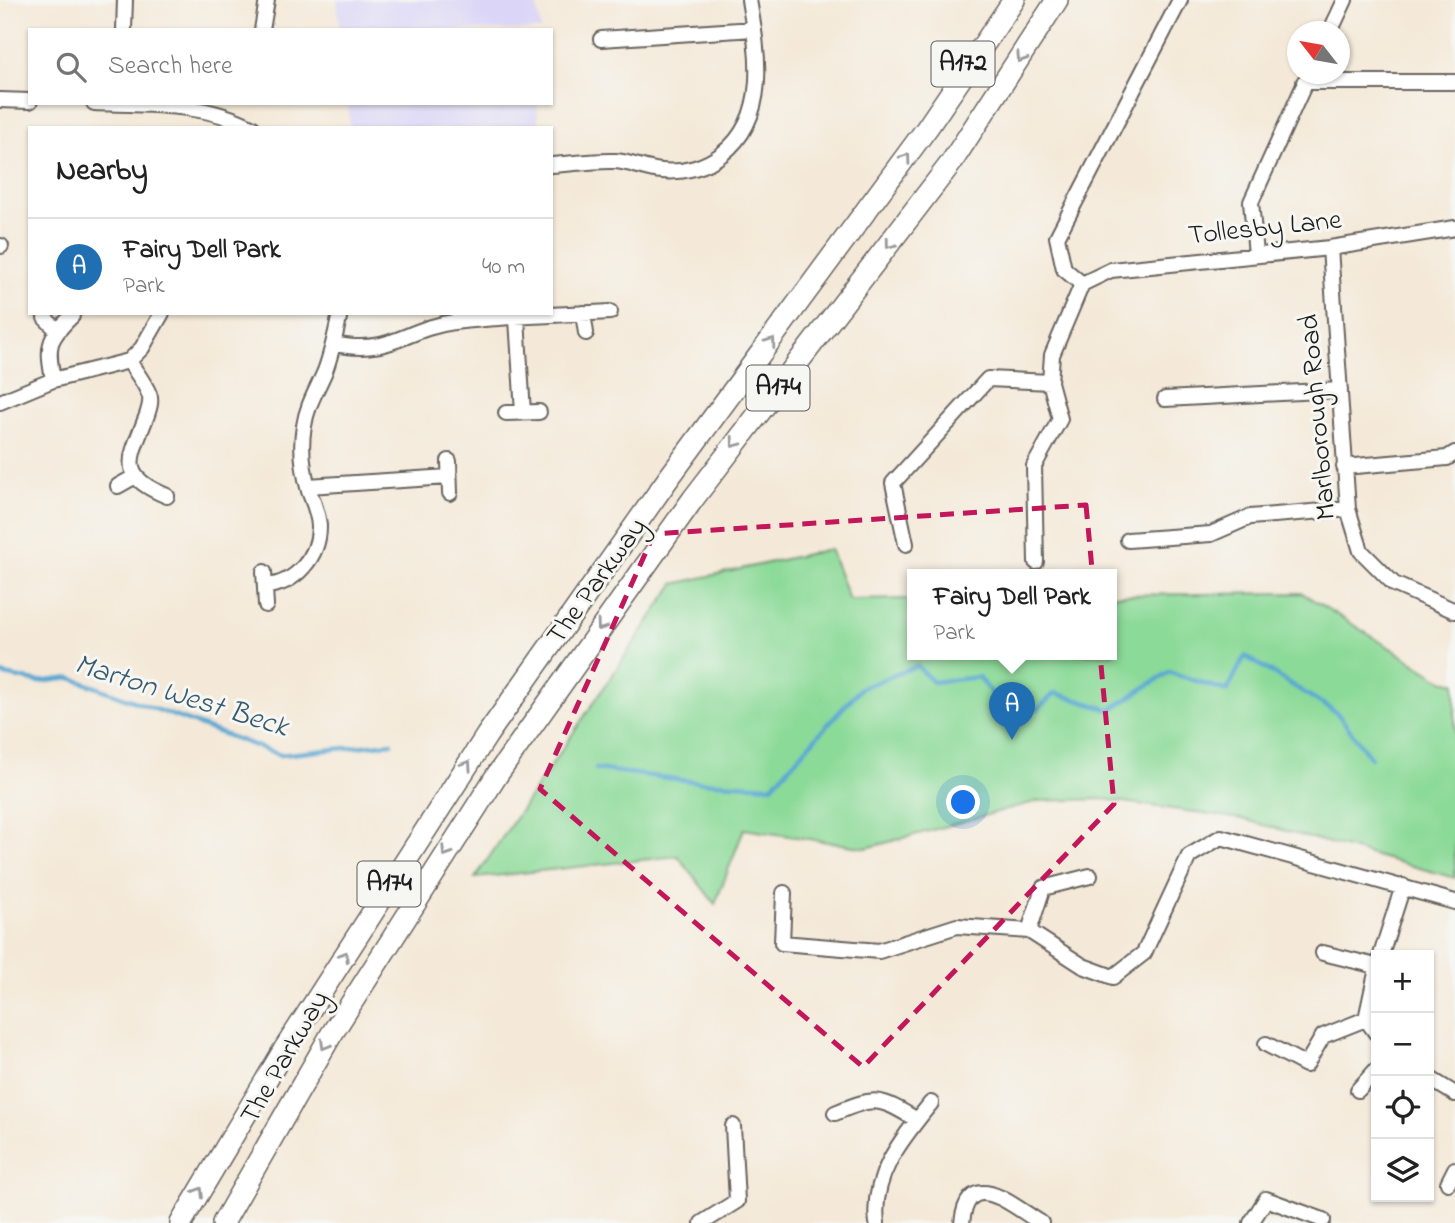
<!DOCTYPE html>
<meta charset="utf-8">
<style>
:root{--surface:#fff;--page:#f2f2f2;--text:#222;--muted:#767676;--line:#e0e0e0;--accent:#1f6fb2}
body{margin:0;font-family:"Indie Flower",sans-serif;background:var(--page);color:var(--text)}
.controls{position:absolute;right:21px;bottom:21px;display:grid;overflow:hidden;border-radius:0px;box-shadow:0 2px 5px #0004}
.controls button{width:63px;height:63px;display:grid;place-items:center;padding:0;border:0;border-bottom:2px solid var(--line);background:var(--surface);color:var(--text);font:35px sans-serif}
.compass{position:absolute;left:1287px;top:21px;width:63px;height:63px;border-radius:50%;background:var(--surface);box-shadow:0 2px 5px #0004;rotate:301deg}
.you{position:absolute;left:964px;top:803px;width:24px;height:24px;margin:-18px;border:5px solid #fff;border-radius:50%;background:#1a73e8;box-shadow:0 0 0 10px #1a73e833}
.badge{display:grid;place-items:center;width:46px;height:46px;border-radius:50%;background:var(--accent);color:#fff;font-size:23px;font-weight:700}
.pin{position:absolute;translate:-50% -58px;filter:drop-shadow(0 2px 4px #0008)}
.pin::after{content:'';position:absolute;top:37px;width:24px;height:21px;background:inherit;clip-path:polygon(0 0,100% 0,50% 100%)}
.popup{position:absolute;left:907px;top:569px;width:210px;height:91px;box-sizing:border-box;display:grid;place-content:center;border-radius:0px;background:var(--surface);filter:drop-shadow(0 2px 5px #0005);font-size:23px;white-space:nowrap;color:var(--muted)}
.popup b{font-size:26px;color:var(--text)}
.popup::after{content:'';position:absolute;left:50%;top:100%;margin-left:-14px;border:14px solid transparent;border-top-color:var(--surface)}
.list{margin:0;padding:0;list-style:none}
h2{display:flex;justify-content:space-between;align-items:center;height:91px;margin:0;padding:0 28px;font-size:30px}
h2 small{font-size:23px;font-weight:400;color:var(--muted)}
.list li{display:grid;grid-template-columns:46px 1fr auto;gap:21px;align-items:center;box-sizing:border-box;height:98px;padding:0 28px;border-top:2px solid var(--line)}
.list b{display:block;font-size:26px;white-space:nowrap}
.list p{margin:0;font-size:23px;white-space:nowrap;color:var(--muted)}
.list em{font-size:23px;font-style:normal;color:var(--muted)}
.icon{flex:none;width:38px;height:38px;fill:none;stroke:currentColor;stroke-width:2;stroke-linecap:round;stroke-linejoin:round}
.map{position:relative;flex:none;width:1455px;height:1223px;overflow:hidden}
.search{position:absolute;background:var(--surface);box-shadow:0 2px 5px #0004;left:28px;top:28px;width:525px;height:77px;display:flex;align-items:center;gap:18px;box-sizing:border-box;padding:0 24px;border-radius:0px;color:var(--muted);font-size:26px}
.panel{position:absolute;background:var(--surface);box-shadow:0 2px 5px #0004;left:28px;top:126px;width:525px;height:189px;border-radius:0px}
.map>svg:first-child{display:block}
.built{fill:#dbd6f7}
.green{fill:#8cda98;stroke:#547b5a;stroke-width:2}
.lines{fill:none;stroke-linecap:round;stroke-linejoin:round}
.stream{stroke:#58a7d2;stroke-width:4.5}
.minor-casing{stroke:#68645e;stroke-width:18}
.highway-casing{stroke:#68645e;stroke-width:24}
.minor{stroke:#fff;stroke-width:14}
.highway{stroke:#fff;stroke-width:21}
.oneway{stroke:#999}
.marked{fill:none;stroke:#c2185b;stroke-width:5;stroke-dasharray:14 9;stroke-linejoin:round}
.labels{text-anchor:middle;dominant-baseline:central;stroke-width:6;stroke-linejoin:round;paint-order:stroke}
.shield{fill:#f6f6f2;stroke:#5d5d5c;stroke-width:2}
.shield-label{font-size:26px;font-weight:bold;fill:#1c1c1c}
.street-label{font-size:28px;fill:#1c1c1c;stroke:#f6f6f2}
.water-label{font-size:30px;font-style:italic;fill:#375b6e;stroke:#f6f6f2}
</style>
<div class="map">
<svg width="1455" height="1223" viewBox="0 0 1455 1223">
<rect width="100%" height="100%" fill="#f6f6f2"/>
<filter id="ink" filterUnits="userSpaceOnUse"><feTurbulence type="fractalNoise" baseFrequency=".0143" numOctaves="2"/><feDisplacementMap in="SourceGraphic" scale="14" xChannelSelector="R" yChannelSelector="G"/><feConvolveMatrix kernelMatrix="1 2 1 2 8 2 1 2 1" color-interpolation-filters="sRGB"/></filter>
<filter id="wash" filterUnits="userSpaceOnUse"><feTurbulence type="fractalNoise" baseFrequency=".00686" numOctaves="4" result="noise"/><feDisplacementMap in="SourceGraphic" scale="28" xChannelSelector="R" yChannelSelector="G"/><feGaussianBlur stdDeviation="1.57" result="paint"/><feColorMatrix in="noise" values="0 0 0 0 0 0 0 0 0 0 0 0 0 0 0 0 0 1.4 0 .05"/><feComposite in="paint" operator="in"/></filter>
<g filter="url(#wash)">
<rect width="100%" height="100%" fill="#f4e9d8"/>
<!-- built -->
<path class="built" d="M337,0h199l5,30h-201z
M348,103h190v25h-188z"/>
<!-- green -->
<path class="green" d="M830,549l19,51 63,-1v55h200v-59l190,-2 143,89h10v196l-213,-59 -139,-20 -65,2 -171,47 -123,-19 -29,75 -37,-48 -203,22 199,-294z"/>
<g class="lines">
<!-- stream -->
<path class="stream" d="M0,674l39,8 32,-4 209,77 112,-12
M596,769l103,13 73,4 89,-98 56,-22 16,16 46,-5 18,24 41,8 17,-16 55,17 59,-38 58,19 18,-35 92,57 34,45"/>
</g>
</g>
<g filter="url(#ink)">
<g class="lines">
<defs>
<path id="minor" d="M124,30l1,-30
M262,30l5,-30
M1330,32l15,-32
M601,39l153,-10
M1304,82h151
M0,100l30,1
M94,103c53,2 111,-1 159,25
M551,165c21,-1 43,-5 64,-4 16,1 31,9 47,10 22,2 44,-4 60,-17 48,-37 36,-102 27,-154
M0,246h1
M1330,248l18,261 13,42 33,33 61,27
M1256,254l-5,-52 58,-128
M1082,284l29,-14 219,-22 125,-20
M1082,284l-18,-15 -7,-32 123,-237
M583,313l3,20
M45,318l12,12
M517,319l6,93
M334,344c58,12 69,-15 120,-22 51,-6 104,-7 156,-10
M129,361c6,10 16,22 20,33 3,6 0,15 -2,21 -16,43 -32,60 20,81
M53,380c-6,-34 -6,-40 19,-64
M1165,399l175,-9
M0,402l53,-22 76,-19 13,-13 20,-35
M506,413l33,-1
M449,461l1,32
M1344,467l103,-9 8,-5
M118,486l16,-9
M308,486l141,-9
M1128,540l83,-6 39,-17 98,-8
M906,544l-13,-61 95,-104 62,3
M1036,562l-2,-96 26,-47 -10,-37 2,-27 30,-71
M264,572l2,33
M266,586c29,-2 53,-29 53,-59 0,-12 -6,-25 -10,-36 -6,-21 -9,-44 -5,-65 3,-21 13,-36 21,-55 7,-19 11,-38 15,-58
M784,893l-2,50 97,8 78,-25 72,5 54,35 30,11 31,-24 45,-97 32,-19 234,65
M1029,931l14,-43 47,-12
M1323,953l53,13
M1381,955l22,-69
M1376,973l-10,46 10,14
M1266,1044l40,21 17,-29 43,-17
M1429,1078l26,16
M1358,1090l18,-20
M835,1113c41,-17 44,-16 82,7
M1448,1183l7,-14
M702,1223l35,-22 -4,-75
M877,1223c-6,-48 25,-84 54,-120
M962,1223c6,-58 51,-17 79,0
M1251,1223l15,-24 57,21"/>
<path id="highway" d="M181,1223l103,-173 203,-315 181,-256 259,-351 87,-128
M223,1223l108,-188 166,-260 196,-276 258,-336 106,-163"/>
</defs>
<!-- minor casing -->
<use href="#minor" class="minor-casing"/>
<!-- highway casing -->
<use href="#highway" class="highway-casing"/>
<!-- minor -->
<use href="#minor" class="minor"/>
<!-- highway -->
<use href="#highway" class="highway"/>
</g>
<!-- one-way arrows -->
<defs><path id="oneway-chevron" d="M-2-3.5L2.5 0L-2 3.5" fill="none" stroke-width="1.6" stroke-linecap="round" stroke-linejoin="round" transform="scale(1.75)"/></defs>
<g class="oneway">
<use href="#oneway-chevron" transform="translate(1021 58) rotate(123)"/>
<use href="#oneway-chevron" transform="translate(906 158) rotate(-54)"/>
<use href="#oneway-chevron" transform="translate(890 244) rotate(127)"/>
<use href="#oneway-chevron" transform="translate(771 342) rotate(-53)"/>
<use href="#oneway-chevron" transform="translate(735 443) rotate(127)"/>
<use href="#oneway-chevron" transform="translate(601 626) rotate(126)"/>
<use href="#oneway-chevron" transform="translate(467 765) rotate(-56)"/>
<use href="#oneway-chevron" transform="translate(446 852) rotate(123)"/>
<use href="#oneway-chevron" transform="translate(344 956) rotate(-58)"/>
<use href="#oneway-chevron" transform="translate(325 1045) rotate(120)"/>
<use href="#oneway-chevron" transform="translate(199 1192) rotate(-59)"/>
</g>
</g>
<!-- marked area -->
<path class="marked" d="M1086,505l28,299 -251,263 -323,-278 114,-255z"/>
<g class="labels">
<!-- shield labels -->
<g class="shield">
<rect x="931.5" y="41.5" width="63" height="45" rx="5"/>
<rect x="746.5" y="365.5" width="63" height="45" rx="5"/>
<rect x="357.5" y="861.5" width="63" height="45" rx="5"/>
</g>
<g class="shield-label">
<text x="963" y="64">A172</text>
<text x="778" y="388">A174</text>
<text x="389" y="884">A174</text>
</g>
<!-- street labels -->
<g class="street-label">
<text transform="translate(1265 229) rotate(-6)">Tollesby Lane</text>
<text transform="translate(1319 417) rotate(-95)">Marlborough Road</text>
<text transform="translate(598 582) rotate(-54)">The Parkway</text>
<text transform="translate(286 1058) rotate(-60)">The Parkway</text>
</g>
<!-- water labels -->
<g class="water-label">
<text transform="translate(181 697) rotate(17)">Marton West Beck</text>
</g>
</g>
</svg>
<div class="controls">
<button>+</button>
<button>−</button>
<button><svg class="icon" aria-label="locate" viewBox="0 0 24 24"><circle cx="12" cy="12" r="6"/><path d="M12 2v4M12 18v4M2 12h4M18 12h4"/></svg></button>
<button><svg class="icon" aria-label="layers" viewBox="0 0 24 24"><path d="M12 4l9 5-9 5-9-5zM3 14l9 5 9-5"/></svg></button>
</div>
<svg class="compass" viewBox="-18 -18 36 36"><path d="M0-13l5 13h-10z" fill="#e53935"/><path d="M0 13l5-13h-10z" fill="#767676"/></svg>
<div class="you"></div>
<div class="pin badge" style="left:1012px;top:740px">A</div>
<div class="popup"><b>Fairy Dell Park</b>Park</div>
<div class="search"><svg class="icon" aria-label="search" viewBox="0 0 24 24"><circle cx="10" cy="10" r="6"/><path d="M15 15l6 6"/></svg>Search here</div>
<section class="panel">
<h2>Nearby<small></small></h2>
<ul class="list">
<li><span class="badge">A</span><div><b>Fairy Dell Park</b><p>Park</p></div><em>40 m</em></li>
</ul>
</section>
</div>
